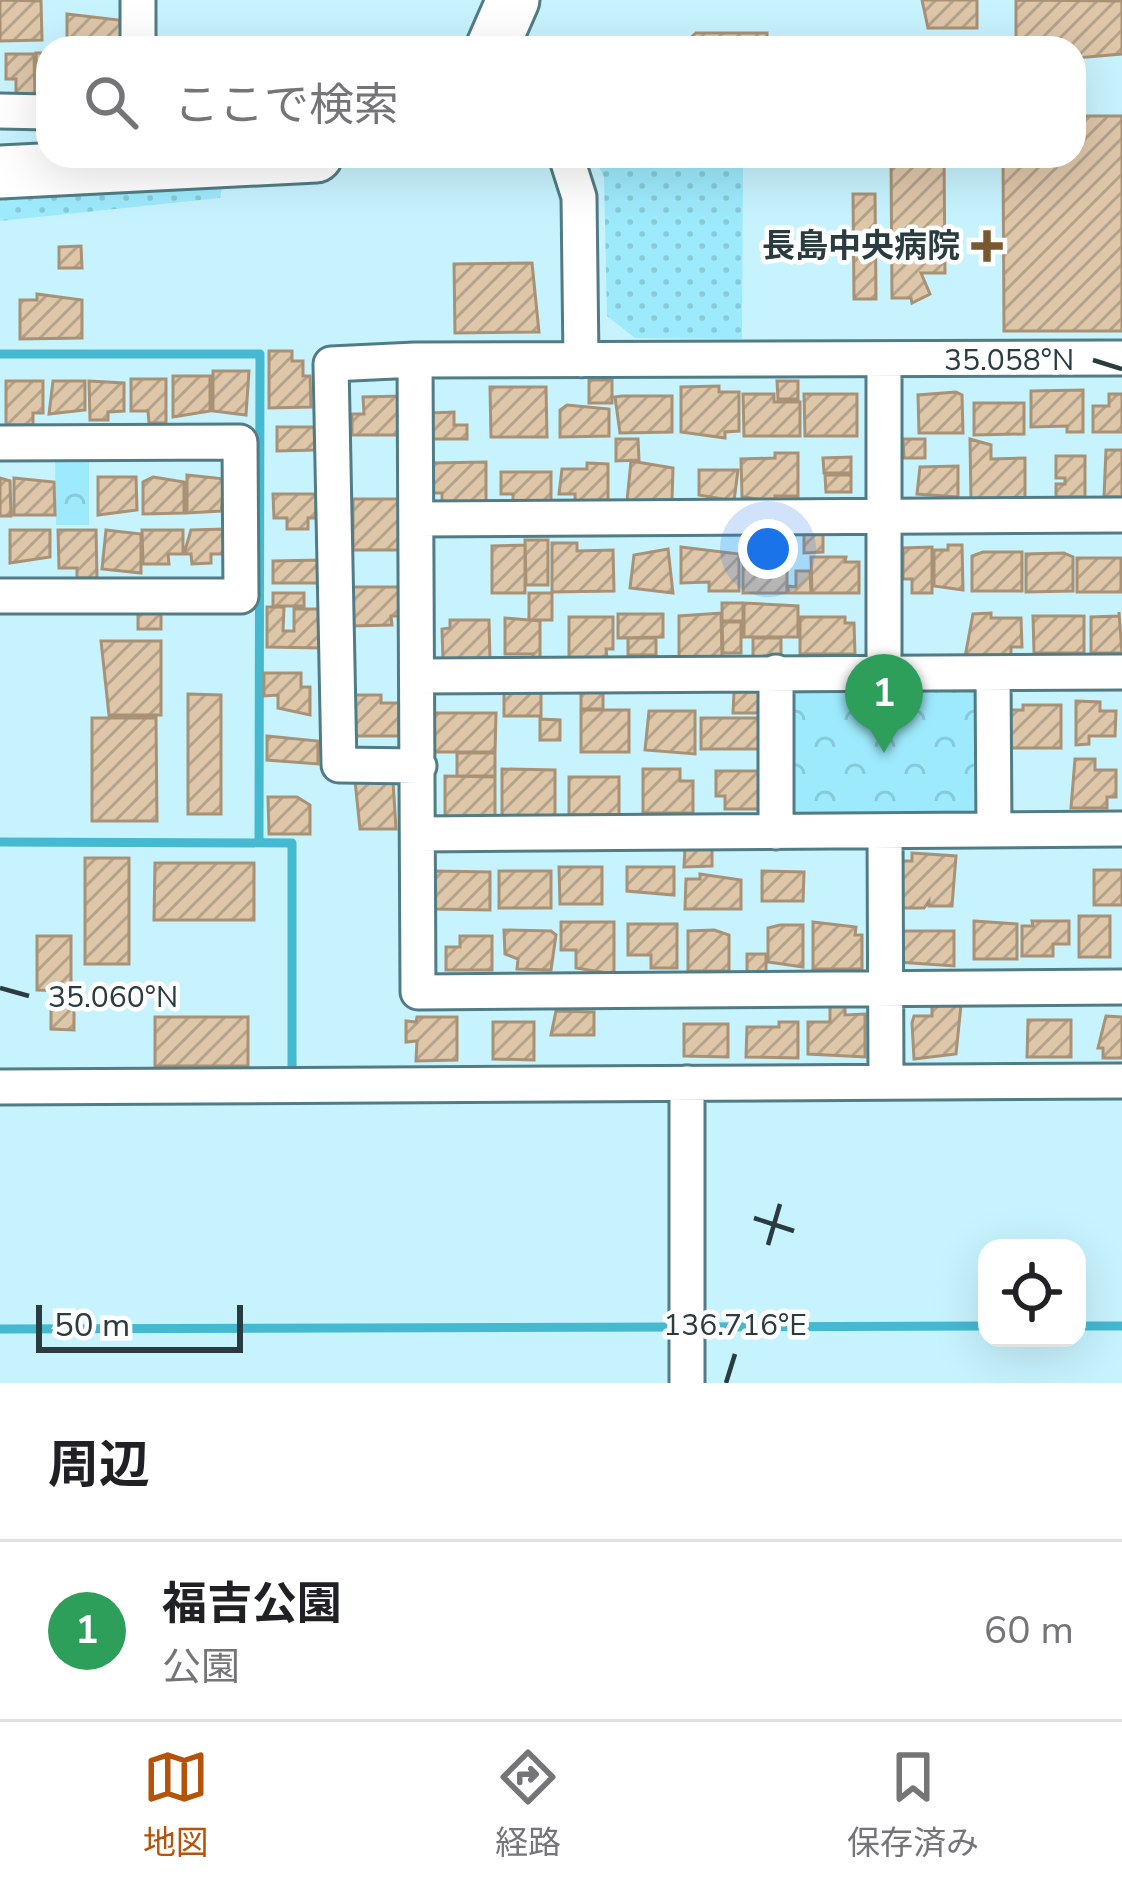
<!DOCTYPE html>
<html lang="ja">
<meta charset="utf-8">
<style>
:root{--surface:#fff;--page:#f2f2f2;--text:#202124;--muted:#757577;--line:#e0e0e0;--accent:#b45309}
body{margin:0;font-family:"Nunito Sans","Noto Sans JP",sans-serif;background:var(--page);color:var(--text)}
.controls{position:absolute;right:36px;bottom:36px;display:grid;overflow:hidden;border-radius:24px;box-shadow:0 12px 48px #0002}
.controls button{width:108px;height:108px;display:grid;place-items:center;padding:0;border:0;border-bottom:3px solid var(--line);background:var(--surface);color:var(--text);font:60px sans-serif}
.scale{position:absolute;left:36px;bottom:30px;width:207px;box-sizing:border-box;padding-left:12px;border:6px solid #2a3c40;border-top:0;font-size:33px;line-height:42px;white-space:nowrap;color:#2a3c40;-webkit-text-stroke:9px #fff;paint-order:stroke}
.you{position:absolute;left:768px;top:549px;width:42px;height:42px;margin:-30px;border:9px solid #fff;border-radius:50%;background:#1a73e8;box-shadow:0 0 0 18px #1a73e833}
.badge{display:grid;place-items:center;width:78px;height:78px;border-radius:50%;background:var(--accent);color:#fff;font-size:39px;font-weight:700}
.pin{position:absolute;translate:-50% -99px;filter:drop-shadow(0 3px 6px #0008)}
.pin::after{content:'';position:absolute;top:63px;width:42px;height:36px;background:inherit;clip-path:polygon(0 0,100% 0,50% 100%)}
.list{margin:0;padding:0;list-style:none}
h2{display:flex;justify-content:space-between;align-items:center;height:156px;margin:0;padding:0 48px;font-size:51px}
h2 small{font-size:39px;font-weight:400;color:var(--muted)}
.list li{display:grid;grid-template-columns:78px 1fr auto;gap:36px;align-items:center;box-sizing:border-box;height:180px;padding:0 48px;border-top:3px solid var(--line)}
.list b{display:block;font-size:45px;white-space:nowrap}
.list p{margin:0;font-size:39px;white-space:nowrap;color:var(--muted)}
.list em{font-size:39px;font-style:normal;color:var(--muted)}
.icon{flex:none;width:66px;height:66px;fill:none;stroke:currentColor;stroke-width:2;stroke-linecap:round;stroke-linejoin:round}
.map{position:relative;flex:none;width:1122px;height:1383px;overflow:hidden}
.search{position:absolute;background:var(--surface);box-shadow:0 12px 48px #0002;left:36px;right:36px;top:36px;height:132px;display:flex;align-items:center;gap:30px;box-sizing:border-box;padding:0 42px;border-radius:36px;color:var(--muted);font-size:45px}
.sheet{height:336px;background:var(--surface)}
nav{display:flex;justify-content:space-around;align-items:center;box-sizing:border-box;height:168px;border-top:3px solid var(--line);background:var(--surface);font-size:33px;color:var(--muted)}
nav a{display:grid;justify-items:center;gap:6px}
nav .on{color:var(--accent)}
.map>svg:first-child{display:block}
.grass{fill:url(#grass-dots)}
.park{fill:url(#park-crowns)}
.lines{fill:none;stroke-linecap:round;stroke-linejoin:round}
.stream{stroke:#44b9d0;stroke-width:9}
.building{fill:url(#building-hatch);stroke:#a89175;stroke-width:3}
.street-casing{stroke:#527c85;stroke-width:39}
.primary-casing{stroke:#527c85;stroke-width:57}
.street{stroke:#fff;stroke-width:33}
.primary{stroke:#fff;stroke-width:51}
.ticks{fill:none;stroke:#2a3c40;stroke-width:4.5}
.poi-dot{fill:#78582e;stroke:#fff;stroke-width:4.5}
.labels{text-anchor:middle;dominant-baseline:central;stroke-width:9;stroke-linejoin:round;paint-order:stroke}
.poi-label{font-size:33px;font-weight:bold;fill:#2a3c40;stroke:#fff;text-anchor:end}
.ticks-label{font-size:30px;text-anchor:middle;fill:#2a3c40;stroke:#fff;stroke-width:9;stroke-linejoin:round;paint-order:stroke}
</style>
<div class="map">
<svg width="1122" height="1383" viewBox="0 0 1122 1383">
<defs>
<pattern id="grass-dots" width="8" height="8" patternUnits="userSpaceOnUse" patternTransform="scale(3)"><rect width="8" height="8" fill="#9deafc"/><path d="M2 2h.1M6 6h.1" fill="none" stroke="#87cad9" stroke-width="1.8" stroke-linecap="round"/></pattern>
<pattern id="park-crowns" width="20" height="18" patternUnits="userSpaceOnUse" patternTransform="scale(3)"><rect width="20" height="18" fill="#9deafc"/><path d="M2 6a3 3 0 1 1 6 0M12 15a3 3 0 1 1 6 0" fill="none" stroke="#87cad9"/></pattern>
<pattern id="building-hatch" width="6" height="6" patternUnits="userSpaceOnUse" patternTransform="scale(3)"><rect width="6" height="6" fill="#dec6a9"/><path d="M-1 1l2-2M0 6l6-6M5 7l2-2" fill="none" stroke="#b4a28b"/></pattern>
</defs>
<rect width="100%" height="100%" fill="#c7f3fe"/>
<!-- grass -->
<path class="grass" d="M595,156h148l-1,183 -107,-1 -28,-22 -3,-138z
M223,183l-3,15 -220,23v-29z"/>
<!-- park -->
<path class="park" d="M55,456h34v69h-33z
M974,685l8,11 1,114 -7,7 -180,5 -10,-11 -1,-115 9,-8z"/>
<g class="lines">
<!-- stream -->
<path class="stream" d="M0,354h260l-1,488
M0,842l292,1v228h9
M1077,1326h45
M696,1327l291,-1
M0,1329l675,-2"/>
</g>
<!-- building -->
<path class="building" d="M0,0l41,1 1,39 -42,1z
M922,0h55v28h-49z
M1016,0l106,1v53l-45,4 -3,-10h-58z
M67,14l52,6 6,24 -58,4z
M696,33h71v11l70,4h-158z
M892,40l84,1v7h-84z
M36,53h12v37h-11z
M6,54h28l1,43h-19v-18h-10z
M1074,116h48v215h-118l-1,-175h71z
M891,156h53l1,117h-24l9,21 -18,9 -1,-5h-19z
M853,194h22l1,105h-22z
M81,246l1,22h-23v-21z
M532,263l7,69 -84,1 -1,-69z
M37,294l45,6v38l-62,1v-39h17z
M269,351h23v10h11v15h7l1,31 -42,1z
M213,371h36l-3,44 -33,-4z
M173,376h37v35l-37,6z
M131,379h35v44h-17l-1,-12h-17z
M589,380h23v23h-23z
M6,381h37v32h-10v12h-27z
M53,381h32v29l-36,4z
M89,381l35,2v28l-16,1v8h-18z
M777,381h21v18h-20z
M719,386v6h20v39l-14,1v6l-44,-6v-45z
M490,387h56l1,50h-56z
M1083,390v42h-16v-6l-36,1v-36z
M956,392l6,3 1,38h-44l-1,-38z
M743,394h31v8h26v34h-56z
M804,394h53v42h-52z
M1109,394h13v38h-29v-26h16z
M400,396v39h-48v-21h12l-1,-17z
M622,396h50v36l-52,1 -5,-36z
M974,403h50v31l-50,1z
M567,405l42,4v27l-49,1v-27z
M454,412v13h13v14h-37v-26z
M277,427h37l1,23 -38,1z
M616,439h22l1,21 -23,1z
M903,439h22v19h-21z
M970,439l21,6v14l34,-1v41l-54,1z
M1106,450h16v47h-18z
M775,453h23v43h-23v5l-33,-4 -1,-38 34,-1z
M1056,456h29v41h-29v-13h9v-6h-9z
M851,457v16h-27l-1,-15z
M631,461l42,7 -1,33h-45z
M486,462v40l-44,1v-10h-10v-30z
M587,463l21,1v40h-33v-10h-16l3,-25h25z
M958,466v31l-41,-3 3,-27z
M699,470h39l-4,31 -35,-6z
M501,472h50v29l-38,1v-8h-12z
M187,475l38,4 -4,32 -34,2z
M825,475h26v17h-25z
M98,477h38l1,33 -39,5z
M153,477l31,5v31l-41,1v-32z
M0,478l10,3 1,35h-11z
M14,478l40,4 1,33h-41z
M273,494h43v24h-8v11h-21v-11h-13z
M353,499h47l1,51h-48z
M225,529v25h-14v9l-19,1 -1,-10h-7l7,-24z
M10,530h40v27l-40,6z
M58,530h38l1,48h-20v-10h-18z
M106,530l35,4v39l-39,-4z
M142,530h41v24h-15l1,10h-26z
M804,532h19v20l-19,1z
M525,540h23v45h-22z
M552,543h25v8l36,-1 1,41 -62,1z
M525,545v48h-33v-47z
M948,545h14l1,45 -29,-4v-36h14z
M681,547l58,7v37h-30v-9l-28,1z
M932,547v46h-20v-14h-9v-31z
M668,549l5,44 -43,-5 4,-33z
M771,551l16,5v37h-44v-41z
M983,552h39v39h-50v-35z
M1064,553l9,4v34l-47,1v-38z
M811,557h35l-1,5h14v31h-47z
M1077,558h44v34h-44z
M321,560v23h-48v-22z
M796,571h14l1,22h-23v-7l8,1z
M351,587h50v29h-10l1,9 -41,1z
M273,593h31v13h-31z
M529,593h23v27h-23z
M722,603h21v18h-21z
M744,603l54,3v31h-54z
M267,607h17l-1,24h11v-22h25v39l-52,-1z
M138,610h23v19h-23z
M1119,612l3,41h-31v-36l28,-1z
M721,613l1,44h-43v-41z
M991,613v5h30l1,29h-11v10h-46l8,-43z
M618,614h45v23l-45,1z
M1033,616h51v37h-50z
M569,617h44v32h-7l1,9h-38z
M800,617h45v6h9l1,31h-55z
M505,618l35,3v40h-7v-7h-28z
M450,620h39l1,40h-47l-1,-31 8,-1z
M722,622h19v31h-18z
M628,638h28v17h-28z
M753,638h28v18l-28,1z
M101,641h60v74h-52z
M264,673h37v14h9v28l-32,-7v-13l-14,1z
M581,688h22v21h-22z
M759,691l-1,22h-25l1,-21z
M504,692h37v24h-37z
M188,694l33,1v119h-33z
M351,695h30v8h18v33h-48z
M1076,701l24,1v9h16l-1,25h-26v8l-13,1z
M1023,705h38v43h-51v-38h13z
M581,710h48v42h-48z
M649,711h46v43l-50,-4z
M428,713h68l-1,39h-67z
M92,718h64l1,103h-65z
M701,718h63v31h-63z
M540,719l20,1v20h-20z
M267,736l51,5v23l-51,-4z
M457,753h38v23h-38z
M1075,759h20v11h21v27h-9v11h-36z
M502,769l53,1v46l-53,1z
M643,769h37v12h13v32h-50z
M716,771h43v38h-34v-13h-9z
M445,776l50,1v40h-50z
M569,777h50v38h-50z
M355,781h38l3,48h-36z
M268,797h29l13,8v29h-41z
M685,847h27v19l-28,1z
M912,853l44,3 -4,50h-23v-5l-5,7h-23v-47h11z
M85,858h44v106h-44z
M155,863h99v57h-100z
M559,867h43v37h-42z
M627,867h47v28l-47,-4z
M1094,870h28v35h-28z
M434,871l56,1v38l-56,-1z
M499,871h52v37h-52z
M762,871l42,1 -1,29h-41z
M700,874l41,6v29h-56l1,-30h14z
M1079,916h31v41h-31z
M974,921l43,3v35h-43z
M1032,921h37v23h-16v12h-31v-30h11z
M561,922h53v52l-38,-6v-18h-15z
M813,922l43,5 -1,8h7v34h-49z
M628,924h49v44h-26v-13h-23z
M780,925h23v42l-35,-5v-34z
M504,930l47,1 5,4 -5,35 -34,-1 1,-10 -13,-5z
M714,930l15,5v36h-41v-40z
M898,931h56v35l-56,-4z
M37,936h34v55l-34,-1z
M460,936h32v34h-46v-23h14z
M747,954h19v23l-19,-1z
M62,998h12v32l-23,-1v-25h11z
M932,1005h29l-5,49 -42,5 -2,-36 2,-7h18z
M830,1006h15v9l20,-1v43l-57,-3v-32h22z
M556,1011l38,1v23h-43z
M1106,1016l16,1v41h-19v-10h-5z
M155,1017h93v49h-93z
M417,1017h40v43l-41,1 1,-20 -11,1v-21l10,1z
M1028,1020h43v37h-44z
M493,1022h41v38l-41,-1z
M779,1022h19v36l-52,-1 1,-30h32z
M684,1024h44v33l-44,-1z"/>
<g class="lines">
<defs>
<path id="street" d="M138,48v-48
M0,111l48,1
M566,156l13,41 2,163
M1122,358l-707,2 3,632 704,-5
M884,359v314
M415,360l-84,4 8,401 80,1
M0,443l240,-1 1,154h-241
M417,519l705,-4
M776,672v160
M993,673l1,157
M419,676l703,-4
M885,831l1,250
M419,834l703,-5
M687,1083v300
M0,1087l1122,-6"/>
<path id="primary" d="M492,48l21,-48
M0,172l316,-16"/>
</defs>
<!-- street casing -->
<use href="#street" class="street-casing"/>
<!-- primary casing -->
<use href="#primary" class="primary-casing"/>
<!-- street -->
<use href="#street" class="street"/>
<!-- primary -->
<use href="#primary" class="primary"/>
</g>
<!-- ticks -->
<path class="ticks" d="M1093,360l29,9M0,988l29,8M754,1218l40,13M768,1245l12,-41M726,1383l9,-29"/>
<!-- markers -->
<path class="poi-dot" d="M981 228h12v12h12v12h-12v12h-12v-12h-12v-12h12z"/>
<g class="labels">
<!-- poi labels -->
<g class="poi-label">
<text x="960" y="246">長島中央病院</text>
</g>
</g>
<g class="ticks-label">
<text x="1009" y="370">35.058°N</text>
<text x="113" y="1007">35.060°N</text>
<text x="735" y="1335">136.716°E</text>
</g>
</svg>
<div class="controls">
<button><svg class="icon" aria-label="locate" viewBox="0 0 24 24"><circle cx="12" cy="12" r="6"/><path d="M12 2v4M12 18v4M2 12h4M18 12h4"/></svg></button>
</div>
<div class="scale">50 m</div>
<div class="you"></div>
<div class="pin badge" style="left:884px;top:753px;background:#2e9e5b">1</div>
<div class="search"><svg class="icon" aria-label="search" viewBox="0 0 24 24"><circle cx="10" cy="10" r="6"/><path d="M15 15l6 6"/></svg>ここで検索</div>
</div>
<section class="sheet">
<h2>周辺<small></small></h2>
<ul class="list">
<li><span class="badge" style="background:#2e9e5b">1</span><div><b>福吉公園</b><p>公園</p></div><em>60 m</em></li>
</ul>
</section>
<nav>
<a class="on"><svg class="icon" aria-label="map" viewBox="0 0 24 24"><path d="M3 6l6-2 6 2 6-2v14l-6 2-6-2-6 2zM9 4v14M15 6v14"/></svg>地図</a>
<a><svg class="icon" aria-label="directions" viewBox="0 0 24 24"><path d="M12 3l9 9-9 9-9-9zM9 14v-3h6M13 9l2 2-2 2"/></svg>経路</a>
<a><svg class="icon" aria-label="saved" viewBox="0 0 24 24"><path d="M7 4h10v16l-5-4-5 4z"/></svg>保存済み</a>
</nav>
